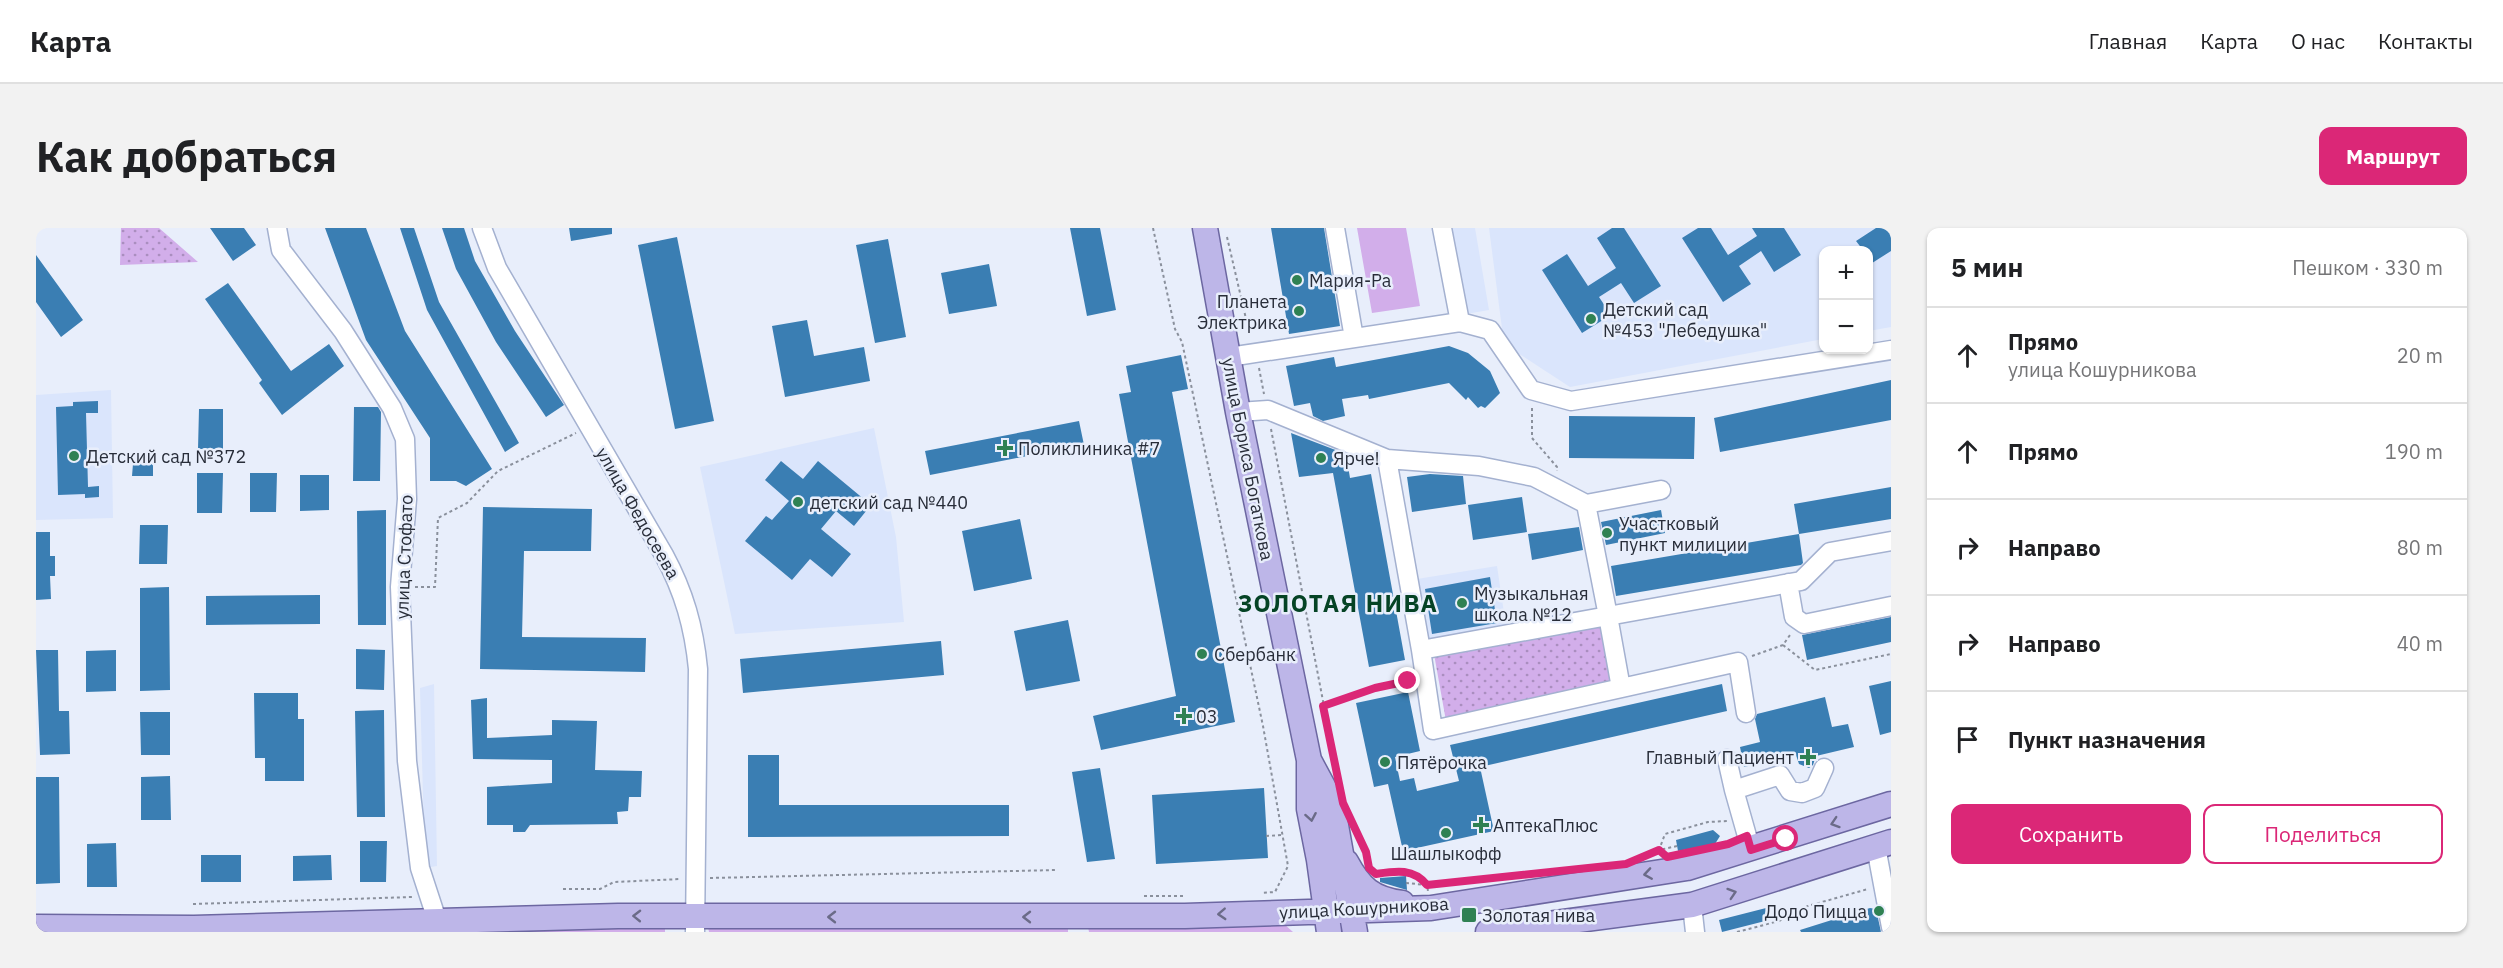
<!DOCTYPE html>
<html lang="ru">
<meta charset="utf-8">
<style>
:root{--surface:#fff;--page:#f2f2f2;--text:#202124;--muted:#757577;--line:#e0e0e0;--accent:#db2777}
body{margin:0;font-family:"IBM Plex Sans",sans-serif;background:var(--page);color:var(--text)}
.controls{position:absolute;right:18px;top:18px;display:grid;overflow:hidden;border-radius:12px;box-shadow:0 2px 4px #0004}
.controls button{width:54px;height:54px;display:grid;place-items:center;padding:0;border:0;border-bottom:2px solid var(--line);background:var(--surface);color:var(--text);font:30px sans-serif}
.stop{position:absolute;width:18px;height:18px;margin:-14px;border:4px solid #db2777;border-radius:50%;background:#fff}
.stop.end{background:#db2777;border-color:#fff;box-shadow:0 2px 6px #0008}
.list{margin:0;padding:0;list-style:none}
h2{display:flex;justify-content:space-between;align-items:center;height:78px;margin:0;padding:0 24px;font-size:26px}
h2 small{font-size:20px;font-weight:400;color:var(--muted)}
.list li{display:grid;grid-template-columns:39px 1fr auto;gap:18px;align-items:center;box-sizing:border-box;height:96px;padding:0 24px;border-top:2px solid var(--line)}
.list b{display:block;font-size:22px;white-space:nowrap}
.list p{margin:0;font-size:20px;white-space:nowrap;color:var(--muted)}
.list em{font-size:20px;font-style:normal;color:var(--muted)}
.actions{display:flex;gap:12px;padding:18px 24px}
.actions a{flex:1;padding:14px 0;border:2px solid var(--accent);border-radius:12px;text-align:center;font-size:21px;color:var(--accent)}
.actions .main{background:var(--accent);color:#fff}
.icon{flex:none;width:33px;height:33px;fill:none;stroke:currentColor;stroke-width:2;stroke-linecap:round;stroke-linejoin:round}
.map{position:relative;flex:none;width:1855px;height:704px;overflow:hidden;border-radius:12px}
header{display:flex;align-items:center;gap:36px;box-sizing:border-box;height:84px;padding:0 30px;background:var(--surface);border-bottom:2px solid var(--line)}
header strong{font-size:28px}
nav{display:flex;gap:33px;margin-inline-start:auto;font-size:21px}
.intro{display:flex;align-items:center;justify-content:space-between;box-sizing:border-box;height:144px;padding:0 36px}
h1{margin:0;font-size:42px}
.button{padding:15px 27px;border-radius:12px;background:var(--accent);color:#fff;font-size:21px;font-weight:700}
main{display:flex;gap:36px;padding:0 36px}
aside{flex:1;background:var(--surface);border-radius:12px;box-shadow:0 2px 4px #0004}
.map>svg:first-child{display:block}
.built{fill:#dae5fc}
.grass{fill:#d2aeea}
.park{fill:url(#park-dots)}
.building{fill:#3a7eb3}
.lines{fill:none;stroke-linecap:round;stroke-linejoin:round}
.minor-casing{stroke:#a4b1d0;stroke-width:21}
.major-casing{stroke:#6c67a1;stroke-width:27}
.path{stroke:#8a909c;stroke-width:2;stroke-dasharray:3 3;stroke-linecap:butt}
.minor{stroke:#fff;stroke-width:18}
.major{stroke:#bdb6e8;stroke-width:24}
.oneway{stroke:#6b6b88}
.route{stroke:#db2777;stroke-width:8}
.poi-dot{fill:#2f8153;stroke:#e8eefb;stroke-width:2}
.labels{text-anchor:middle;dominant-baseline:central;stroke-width:5;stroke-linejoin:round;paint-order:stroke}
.poi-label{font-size:18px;fill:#282d39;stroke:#e8eefb;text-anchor:start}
.street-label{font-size:18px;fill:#282d39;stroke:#e8eefb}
.district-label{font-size:24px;font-weight:bold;letter-spacing:1.5px;fill:#054325;stroke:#e8eefb}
</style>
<header>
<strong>Карта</strong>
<nav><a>Главная</a><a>Карта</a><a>О нас</a><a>Контакты</a></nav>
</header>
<div class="intro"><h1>Как добраться</h1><a class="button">Маршрут</a></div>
<main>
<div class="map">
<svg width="1855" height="704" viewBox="0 0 1855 704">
<defs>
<pattern id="park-dots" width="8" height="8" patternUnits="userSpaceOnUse" patternTransform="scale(1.5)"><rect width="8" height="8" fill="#d2aeea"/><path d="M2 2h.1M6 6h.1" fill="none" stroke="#aa8ebf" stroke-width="1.8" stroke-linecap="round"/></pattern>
</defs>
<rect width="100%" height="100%" fill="#e8eefb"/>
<!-- built -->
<path class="built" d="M1415,0h24l14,82 -23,4z
M1453,0h402v99l-22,4 -1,-81h-44l-1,89 -253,48 -66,-43z
M75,162l2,128 -77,2v-125z
M838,200l22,109 8,85 -169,12 -35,-167z
M1461,338l9,60 -78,15 -11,-62z
M398,456l3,182 -12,2 -5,-180z"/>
<!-- grass -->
<path class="grass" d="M1321,0h49l14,78 -48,7z
M1032,695v9h-359l-1,-5z
M1248,696l9,8h-204l-1,-5z
M629,697v7h-204z"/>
<!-- park -->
<path class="park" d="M85,0h38l39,34 -78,3z
M1564,395l12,59 -166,39 -12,-67z"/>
<!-- building -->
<path class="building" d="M174,0h34l12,17 -23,16z
M289,0h41l39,103 87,138 -26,17 -10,-5h-26v-43l-64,-98z
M364,0h14l25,74 80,141 -14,9 -78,-142z
M406,0h22l11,33 40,70 49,74 -18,12 -50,-75 -40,-73z
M533,0h43v6l-41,7z
M1034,0h30l16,82 -29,6z
M1235,0h53l16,98 -51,8z
M1576,0h12l37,58 -27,17 -13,-20 -22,14 12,18 -29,18 -40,-63 25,-16 21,32 28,-18 -19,-30z
M1662,0h13l17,27 29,-19 -5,-8h32l17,27 -27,17 -13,-21 -22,15 12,18 -28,18 -41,-64z
M1840,0h15v23l-22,14v-15h-6l-7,-9z
M641,9l37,184 -39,8 -37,-184z
M852,11l18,98 -31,6 -19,-98z
M0,27l47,65 -22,17 -25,-35z
M953,36l8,42 -48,8 -8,-41z
M192,55l63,88 38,-27 15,22 -62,49 -23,-32 3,-3 -57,-81z
M771,92l7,36 50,-9 6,34 -85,16 -13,-71z
M1413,118l19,7 22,18 10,22 -15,15 -4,-2 -3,2 -10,-11 -2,3 -17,-17 -80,16 -1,-4 -26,4 3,17 -22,5 -10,-5 -3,-13 -16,3 -8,-40 48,-9 2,10z
M1145,127l7,34 -16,3 63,330 -134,28 -8,-34 83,-20 -57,-302 12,-2 -5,-26z
M1855,152v40l-171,32 -6,-34z
M62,173v12h-12l2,74 11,-1v11l-14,1v-4l-27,1 -2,-88 17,-1v-4z
M318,179h24l3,5 -1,69h-27z
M163,181h24v40h-25z
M1533,188l126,1 -1,42 -125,-1z
M1043,193l5,24 -154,30 -5,-24z
M1255,205l55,21 4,24 21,-4 34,186 -36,7 -36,-194 -34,4z
M745,233l22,18 15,-18 53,44 -17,21 -18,-15 -15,18 30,25 -19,23 -22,-18 -18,21 -47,-39 21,-25 6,4 17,-19 -24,-21z
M97,236h20v12h-21z
M161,245h26l-1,40h-25z
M214,245h27l-1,39h-26z
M1394,246l33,2 3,28 -54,8 -5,-35z
M264,247h29v35l-29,1z
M1855,259v32l-92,15 -5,-30z
M1486,269l5,35 -54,8 -5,-35z
M447,279l109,2 -1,42h-67l-2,86 124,1 -1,34 -165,-3z
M350,282v115h-28l-1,-114z
M1625,282l4,23 -59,12 -5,-23z
M984,291l12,60 -58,12 -12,-60z
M104,297h28l-1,39h-28z
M1543,299l4,23 -51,10 -4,-26z
M0,304h14v24h5v20h-5l1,23 -15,1z
M1763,306l4,29 -2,2 -185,31 -5,-30z
M1454,349l7,46 -65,11 -7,-45z
M133,359l1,103 -30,1v-103z
M284,367v29l-114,1v-29z
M1855,389v25l-84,18 -5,-25z
M1032,392l12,61 -54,10 -12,-60z
M905,413l3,34 -201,18 -3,-34z
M320,421l29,1 -1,40 -28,-1z
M0,422h22l1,61h10l1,43 -30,1z
M80,422v41l-30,1v-41z
M1855,453v51l-11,3 -11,-49z
M1686,456l5,27 -247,56 14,64 -91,20 -15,-67 -14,3 -18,-84 52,-11 12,59 -25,6 5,24 14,-3 3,13 42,-10 -9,-36z
M218,465h44v26h6v62h-39v-23h-10z
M1789,469l7,30 16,-3 6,23 -38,9 -3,9 -4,3 -10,-4 -3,-9 -52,12 -4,-20 20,-5 -5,-23 2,-5z
M451,470v40l65,-3v-15l45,1 -2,49 47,1 -1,26h-12l-1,14 -11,1 1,12 -88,1 -5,7h-12v-7h-26v-38l65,-4v-23l-79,-1 -2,-59z
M348,482l1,107h-28l-2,-106z
M104,484h30v43h-29z
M712,527h31v50h230v31l-261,1z
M1064,540l15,91 -28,3 -15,-90z
M134,548l1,44h-30v-43z
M0,549h23l1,106 -24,1z
M1228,560l4,70 -112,6 -4,-69z
M1677,602l7,6 -5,8 -37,7 -2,-11z
M324,613h27l-1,41h-26z
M80,615l1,44h-30v-43z
M165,627h40v27h-40z
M295,627l1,25 -39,1v-25z
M1370,648l1,14 -27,-8v-4z
M1734,679l3,12 -51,13 -3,-12z
M1834,680l6,1 5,23h-80l-1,-2z"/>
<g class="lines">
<defs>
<path id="minor" d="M241,0l4,22 62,81 49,77 13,31 2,60 -7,88 7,174 13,107 17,52
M446,0l15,40 167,287c20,37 30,72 34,114l-3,263
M1299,0l19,110
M1406,0l18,94
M1193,129l231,-35 30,8 41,60 40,11 320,-51
M1202,184l30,-2 119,49 92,7 55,11 52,27 22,112 193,-35 29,-29 61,-11
M1351,231l34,191 187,-34 13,72
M1550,276l75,-14
M1752,355l6,34 10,7 87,-18
M1385,422l12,80 305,-68 8,51
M1691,531l7,31
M1840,619l15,80
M1715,622l-17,-60 46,-15 10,16 12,2 13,-5 9,-20
M1656,677l3,27"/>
<path id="major" d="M1169,0l33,184 71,348v49l10,51 10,72
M1274,534l22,41 23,129
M1310,634c14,26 26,37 56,41
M0,699l158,1 424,-12h567l246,-8 256,-40 204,-64
M1452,704l204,-27 199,-63"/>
</defs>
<!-- minor casing -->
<use href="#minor" class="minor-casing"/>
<!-- major casing -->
<use href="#major" class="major-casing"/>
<!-- path -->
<path class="path" d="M1117,0l22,101 7,13 81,384 25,140 -13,26 -14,1
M1191,9l23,99
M1223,140l5,26
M1496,180v30l25,29v4
M1235,201l65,340
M379,359h20l3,-69 29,-15 31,-32 78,-38
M1747,417l32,25 76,-16
M1716,428l31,-11 7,-10
M1287,478l52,-17 35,-8
M1230,608l16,-1
M1322,608l9,23
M1641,618l-18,4 6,-16 43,-12 19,-1
M1613,626l10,-4 3,3
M1342,645c20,-3 35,-4 49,12l75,-9
M674,650l347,-8
M1370,655l21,2 1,6
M527,661h37l14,-7 67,-3
M1108,668h39
M157,676l219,-7
M1743,693l29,-15 60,-17
M1701,704l42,-11 -3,-9 -5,1"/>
<!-- minor -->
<use href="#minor" class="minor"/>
<!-- major -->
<use href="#major" class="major"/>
</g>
<!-- one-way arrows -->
<defs><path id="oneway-chevron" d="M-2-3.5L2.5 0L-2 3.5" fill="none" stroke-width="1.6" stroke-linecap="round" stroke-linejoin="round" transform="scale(1.5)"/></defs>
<g class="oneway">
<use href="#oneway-chevron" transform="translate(1275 589) rotate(80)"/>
<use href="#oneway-chevron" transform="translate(1799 595) rotate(162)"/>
<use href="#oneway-chevron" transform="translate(1612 646) rotate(171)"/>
<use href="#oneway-chevron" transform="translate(1696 665) rotate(-18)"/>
<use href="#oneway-chevron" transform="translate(1186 686) rotate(177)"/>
<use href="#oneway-chevron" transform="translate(601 688) rotate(-179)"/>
<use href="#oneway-chevron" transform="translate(796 689) rotate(-180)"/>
<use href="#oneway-chevron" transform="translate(991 689) rotate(-180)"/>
</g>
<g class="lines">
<!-- route -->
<path class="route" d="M1372,453l-33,7 -52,18 20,97 23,49 3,16 7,6c20,-3 37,-6 51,11l199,-21 33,-14 8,7 61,-13 19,-8 4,14 35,-11"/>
</g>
<!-- markers -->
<g class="poi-dot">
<circle cx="1261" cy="52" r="6"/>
<circle cx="1263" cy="83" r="6"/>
<circle cx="1555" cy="91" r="6"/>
<path d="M966 211h6v6h6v6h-6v6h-6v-6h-6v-6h6z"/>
<circle cx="38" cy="228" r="6"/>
<circle cx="1285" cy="230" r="6"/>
<circle cx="762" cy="274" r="6"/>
<circle cx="1571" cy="305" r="6"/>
<circle cx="1426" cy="375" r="6"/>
<circle cx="1166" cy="426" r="6"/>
<path d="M1145 479h6v6h6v6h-6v6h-6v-6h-6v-6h6z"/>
<path d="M1769 520h6v6h6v6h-6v6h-6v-6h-6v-6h6z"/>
<circle cx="1349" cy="534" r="6"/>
<path d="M1442 588h6v6h6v6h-6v6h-6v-6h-6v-6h6z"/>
<circle cx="1410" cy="605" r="6"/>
<circle cx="1843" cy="683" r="6"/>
<rect x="1425" y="679" width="16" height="16" rx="3"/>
</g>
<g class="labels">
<!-- poi labels -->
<g class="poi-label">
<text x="1273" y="52">Мария-Ра</text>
<text x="1251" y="73" text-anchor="end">Планета<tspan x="1251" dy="21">Электрика</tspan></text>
<text x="1567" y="81">Детский сад<tspan x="1567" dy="21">№453 "Лебедушка"</tspan></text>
<text x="982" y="220">Поликлиника #7</text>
<text x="50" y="228">Детский сад №372</text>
<text x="1297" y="230">Ярче!</text>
<text x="774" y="274">детский сад №440</text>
<text x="1583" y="295">Участковый<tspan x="1583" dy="21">пункт милиции</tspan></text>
<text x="1438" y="365">Музыкальная<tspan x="1438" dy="21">школа №12</tspan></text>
<text x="1178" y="426">Сбербанк</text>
<text x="1160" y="488">03</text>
<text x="1758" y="529" text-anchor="end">Главный Пациент</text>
<text x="1361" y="534">Пятёрочка</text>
<text x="1457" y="597">АптекаПлюс</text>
<text x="1410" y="625" text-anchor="middle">Шашлыкофф</text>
<text x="1831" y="683" text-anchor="end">Додо Пицца</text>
<text x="1446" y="687">Золотая нива</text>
</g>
<!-- street labels -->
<g class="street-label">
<text transform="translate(1212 231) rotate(79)">улица Бориса Богаткова</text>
<text transform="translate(602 285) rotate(60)">улица Федосеева</text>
<text transform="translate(368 329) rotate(-88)">улица Стофато</text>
<text transform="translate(1328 680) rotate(-3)">улица Кошурникова</text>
</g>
<!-- district labels -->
<g class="district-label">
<text x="1302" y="375">ЗОЛОТАЯ НИВА</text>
</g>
</g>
</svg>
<div class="controls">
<button>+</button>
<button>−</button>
</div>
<div class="stop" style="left:1750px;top:611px"></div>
<div class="stop end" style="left:1372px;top:453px"></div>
</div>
<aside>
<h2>5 мин<small>Пешком · 330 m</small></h2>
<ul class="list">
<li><svg class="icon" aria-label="ahead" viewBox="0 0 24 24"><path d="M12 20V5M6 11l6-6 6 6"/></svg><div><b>Прямо</b><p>улица Кошурникова</p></div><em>20 m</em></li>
<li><svg class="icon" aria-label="ahead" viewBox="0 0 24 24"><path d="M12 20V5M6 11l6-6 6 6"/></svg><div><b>Прямо</b></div><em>190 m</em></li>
<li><svg class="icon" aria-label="right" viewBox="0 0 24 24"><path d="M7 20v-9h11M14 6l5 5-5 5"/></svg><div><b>Направо</b></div><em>80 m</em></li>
<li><svg class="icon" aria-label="right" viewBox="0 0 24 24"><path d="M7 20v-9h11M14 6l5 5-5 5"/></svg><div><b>Направо</b></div><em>40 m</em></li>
<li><svg class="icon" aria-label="arrive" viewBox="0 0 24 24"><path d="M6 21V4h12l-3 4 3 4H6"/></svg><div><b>Пункт назначения</b></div></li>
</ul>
<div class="actions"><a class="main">Сохранить</a><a>Поделиться</a></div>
</aside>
</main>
